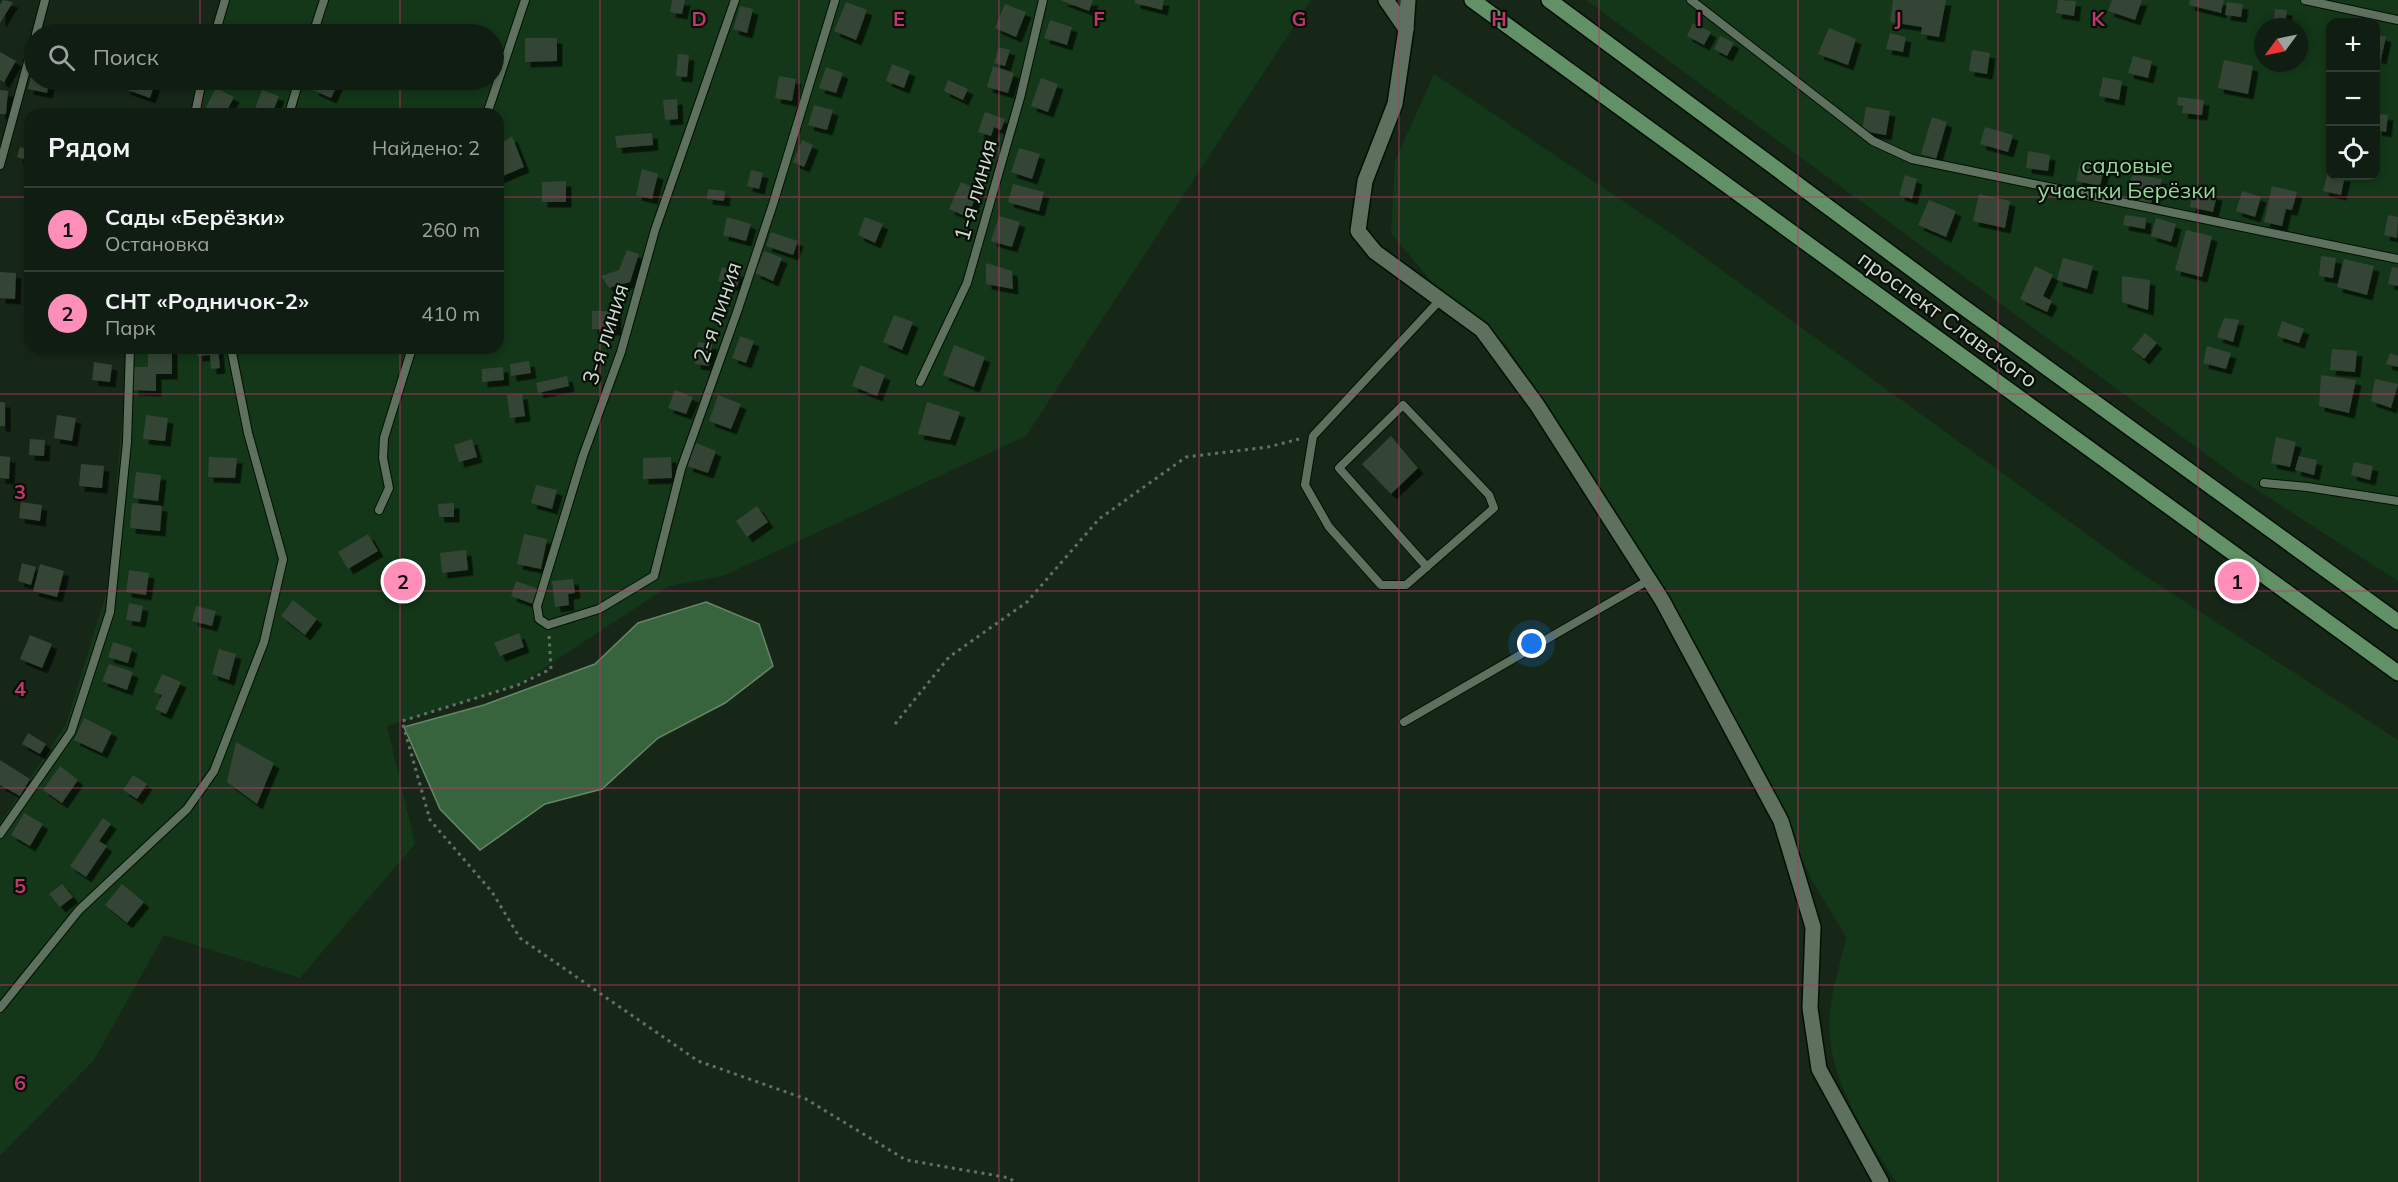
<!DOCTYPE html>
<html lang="ru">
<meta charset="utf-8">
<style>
:root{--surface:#101d12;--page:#19261b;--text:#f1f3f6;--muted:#9ca29f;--line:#303b32;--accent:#ff8eb9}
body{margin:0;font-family:Mulish,sans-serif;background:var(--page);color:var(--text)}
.controls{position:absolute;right:18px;top:18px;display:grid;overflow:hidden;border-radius:12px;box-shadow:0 3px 9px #0003}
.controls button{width:54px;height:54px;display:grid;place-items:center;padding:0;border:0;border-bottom:2px solid var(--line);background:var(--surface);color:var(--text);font:30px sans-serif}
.compass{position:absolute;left:2254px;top:18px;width:54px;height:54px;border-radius:50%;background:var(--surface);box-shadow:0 3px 9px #0003;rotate:237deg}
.you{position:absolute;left:1532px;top:644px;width:21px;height:21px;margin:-15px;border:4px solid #fff;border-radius:50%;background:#1a73e8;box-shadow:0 0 0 9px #1a73e833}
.badge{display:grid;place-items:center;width:39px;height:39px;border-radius:50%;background:var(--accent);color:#111;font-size:20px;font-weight:700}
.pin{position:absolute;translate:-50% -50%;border:3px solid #fff;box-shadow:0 2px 6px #0006}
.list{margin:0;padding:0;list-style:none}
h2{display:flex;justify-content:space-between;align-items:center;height:78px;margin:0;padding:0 24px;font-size:26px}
h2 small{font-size:20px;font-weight:400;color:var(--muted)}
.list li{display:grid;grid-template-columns:39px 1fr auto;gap:18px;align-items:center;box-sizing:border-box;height:84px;padding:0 24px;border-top:2px solid var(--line)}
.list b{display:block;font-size:22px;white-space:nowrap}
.list p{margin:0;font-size:20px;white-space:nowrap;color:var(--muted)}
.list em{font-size:20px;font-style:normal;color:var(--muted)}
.icon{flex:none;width:33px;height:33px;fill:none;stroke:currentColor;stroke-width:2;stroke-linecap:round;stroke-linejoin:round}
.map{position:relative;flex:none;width:2398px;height:1182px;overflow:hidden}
.search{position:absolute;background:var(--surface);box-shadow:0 3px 9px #0003;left:24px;top:24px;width:480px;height:66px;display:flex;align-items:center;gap:15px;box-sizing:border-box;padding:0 21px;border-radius:33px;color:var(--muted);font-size:22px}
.panel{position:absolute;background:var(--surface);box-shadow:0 3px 9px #0003;left:24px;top:108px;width:480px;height:246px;border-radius:18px}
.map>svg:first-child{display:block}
.green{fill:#133718;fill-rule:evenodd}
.water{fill:#37643c;stroke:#658768;stroke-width:1.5}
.building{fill:#344535;filter:url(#shadow)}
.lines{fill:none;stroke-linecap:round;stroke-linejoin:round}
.service-casing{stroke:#021004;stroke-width:10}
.minor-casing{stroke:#021004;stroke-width:18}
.tertiary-casing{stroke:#021004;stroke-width:18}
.secondary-casing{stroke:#021004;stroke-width:18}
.path{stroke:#627164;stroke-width:3;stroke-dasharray:3 4.5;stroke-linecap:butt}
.service{stroke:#5e715f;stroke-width:8}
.minor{stroke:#5e715f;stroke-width:15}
.tertiary{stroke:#5e715f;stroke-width:15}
.secondary{stroke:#629067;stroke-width:15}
.grid{fill:none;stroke:#c4356d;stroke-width:1.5;stroke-opacity:0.55}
.labels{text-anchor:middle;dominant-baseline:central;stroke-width:4.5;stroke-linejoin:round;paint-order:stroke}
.park-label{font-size:22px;fill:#93d899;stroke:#070e07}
.street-label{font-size:22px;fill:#cfdad0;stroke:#070e07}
.grid-label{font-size:20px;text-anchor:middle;font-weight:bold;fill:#c4356d;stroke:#070e07;stroke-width:4.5;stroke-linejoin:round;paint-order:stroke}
</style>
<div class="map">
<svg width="2398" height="1182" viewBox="0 0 2398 1182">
<defs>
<filter id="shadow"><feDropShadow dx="5.5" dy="5.5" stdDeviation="0" flood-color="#0009"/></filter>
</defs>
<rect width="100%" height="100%" fill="#162718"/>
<!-- green -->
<path class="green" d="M224,0h1087l-285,436 -303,140 -54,10 -151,99 -131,41 28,118 -115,134 -136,-43 -70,125 -94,96v-333l66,-99 48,-156 3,-91 12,-129h369v-234h-308l10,-34h294v-46h-280z
M1586,0h812v581l-161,-104zM2330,22h46v154h-46zM2263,27h36v36h-36z
M1434,74l238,160 467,338 259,168v442h-502c-31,-49 -72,-108 -66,-169 2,-25 11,-51 16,-76l-34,-57 -87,-179 -128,-213 -92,-145 -70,-57 -44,-53 4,-72z"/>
<!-- water -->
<path class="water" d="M706,602l53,22 14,42 -48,37 -67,35 -56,51 -57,15 -65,46 -40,-41 -36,-82 80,-22 111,-41 43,-41z"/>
<!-- building -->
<path class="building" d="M3,0l10,2 -13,21v-18z
M672,0h13l-3,14 -12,-2z
M1060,0h33l-4,11z
M1135,0h29l-2,10 -27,-7z
M1893,0h53l-7,37 -18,-3 1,-7 -32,-5z
M2058,0l18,1 -2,15 -18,-3z
M2112,0h30l-7,20 -27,-9z
M2190,0h34l-3,13 -32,-8z
M846,2l21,8 -11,30 -22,-9z
M2227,2l16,2 -2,13 -16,-2z
M1005,4l21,8 -10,25 -21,-9z
M740,6l13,3 -6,24 -14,-4z
M2275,9l12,1 -2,17h-12z
M1050,20l22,7 -5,18 -23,-7z
M1693,23l18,9 -7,13 -17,-9z
M1829,28l27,11 -8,26 -30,-11z
M1890,33l16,4 -3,15 -17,-3z
M2376,34l10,3 -5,22 -5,-1z
M1720,36l14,7 -7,13 -13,-7z
M525,38h32v23l-32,1z
M999,47l11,3 -5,16 -11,-3z
M1972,50l18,3 -3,21 -18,-3z
M0,52l16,9 -12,21 -4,-2z
M678,54l11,1 -2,22 -11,-1z
M2133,56l19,5 -4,17 -20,-5z
M2224,60l29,6 -5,28 -30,-6z
M34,63v17h16l-3,13 -19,-4z
M892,64l18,7 -6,17 -18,-7z
M993,66l21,7 -6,20 -21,-6z
M826,67l17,6 -7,20 -17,-5z
M779,76l17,3 -4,22 -17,-3z
M2103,77l19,4 -3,19 -20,-4z
M1041,78l17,6 -10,28 -17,-6z
M128,80h28l-6,18 -25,-9z
M318,80l21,1 -8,17 -18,-8z
M948,80l20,9 -5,11 -19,-9z
M216,88l18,9 -9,17h-19l-3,-1z
M0,90l8,1 -2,23h-6z
M262,90l17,6 -7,18 -17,-5z
M2178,97l26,3 -2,15 -20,-2 1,-7 -6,-1z
M677,99l1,20 -13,1 -2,-20z
M814,105l19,5 -6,20 -19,-5z
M1866,107l24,4 -4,24 -24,-4z
M985,112l20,7 -4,11 -7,-3 -3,9 -13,-4z
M2378,114l10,1 -2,17 -10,-2z
M1932,117l15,5 -11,37 -15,-5z
M1985,127l28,8 -5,17 -28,-8z
M652,133l1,12 -36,3 -2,-12z
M512,136l12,31 -26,11v-32z
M802,140l11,5 -9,22 -11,-5z
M20,147l10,3v11l-13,-4z
M1019,148l21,6 -8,25 -21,-7z
M2028,151l22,4 -2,16 -22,-3z
M2080,163l24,6 -4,17 -24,-5z
M2330,164v12h15l-4,19 -18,-4z
M642,169l16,5 -6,25 -16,-4z
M751,170l12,3 -4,16 -12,-3z
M2132,174l30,5 -4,16 -5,-1 -2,10 -24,-5z
M1905,175l12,4 -5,20 -13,-4z
M566,181v21h-24v-20z
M961,182l18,8 -12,27 -18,-8z
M1013,184l31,8 -5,19 -31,-9z
M2272,186l25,6 -5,18 -6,-1 -4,17 -18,-4z
M708,189l17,2 -1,10 -17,-2z
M2193,190l24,5 -4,17 -23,-5z
M2242,191l19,6 -6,20 -19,-6z
M1979,194l31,7 -5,27 -32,-7z
M1929,200l27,11 -10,26 -28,-12z
M2125,215l21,3 -1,11 -22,-4z
M2388,215l10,2 -1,21 -13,-3z
M999,216l21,6 -8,25 -21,-6z
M727,217l24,7 -5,17 -23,-6z
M865,217l18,7 -8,19 -17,-8z
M2156,218l20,6 -5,18 -20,-6z
M2186,230l26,6 -10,41 -27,-7z
M771,232l27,9 -5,14 -27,-9z
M627,250l12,4 -9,28 -21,6 -8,-12 18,-6z
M764,251l18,7 -9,23 -18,-8z
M2321,256l15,2 -3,20 -14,-2z
M2063,258l30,8 -6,23 -30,-9z
M2344,259l30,7 -7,29 -30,-8z
M986,263l26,8 1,18 -27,-5z
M2035,266l18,9 -10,21 9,5 -5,11 -27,-13z
M722,267l19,6 -4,14 -19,-6z
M2392,267l6,1v18l-10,-2z
M0,272l16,1 -1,26 -15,-1z
M2122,276l28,4 -2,30 -26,-8z
M592,311h24v19l-24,-1z
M894,315l19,7 -11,28 -19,-8z
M2224,318l15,2 -6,22 -16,-5z
M2282,321l22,8 -5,14 -22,-7z
M2145,333l12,10 -13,16 -12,-10z
M740,336l14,5 -8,22 -14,-5z
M698,342l14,2 -3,22 -14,-2z
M954,345l31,12 -11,30 -31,-12z
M2207,346l24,7 -5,16 -23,-6z
M148,348h24v26h-16v17l-23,-1 1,-23h14z
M197,348h21l2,20 -9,1 -1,-14 -13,1z
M2332,349l25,2 -2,21 -25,-2z
M2390,353l8,3v11l-12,-3z
M529,361l2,12 -20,3 -1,-12z
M94,362l18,3 -2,17 -18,-2z
M860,365l25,10 -8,21 -25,-10z
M503,367l1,13 -22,2v-13z
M2321,375l35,5 -7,33 -30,-7z
M567,376l2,10 -31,7 -2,-10z
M2375,379l23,5 -7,24 -20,-7z
M675,390l18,7 -7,17 -18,-6z
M522,394l3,22 -15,2 -3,-23z
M718,395l23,9 -10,25 -22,-8z
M0,402h5v24h-5z
M927,402l33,10 -10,28 -32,-6z
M57,415l19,3 -4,23 -18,-3z
M146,415l22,3 -3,23 -22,-2z
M1391,436l27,32 -27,26 -29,-30z
M2276,437l20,5 -6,25 -19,-4z
M30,439l15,1 -1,16 -15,-1z
M472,439l5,18 -18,5 -5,-17z
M696,443l20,8 -8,22 -21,-7z
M0,456l10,1 -1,22 -9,-1z
M2299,456l18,4 -3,15 -19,-5z
M209,457l28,1 -2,20 -27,-1z
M671,457l1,21 -29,1v-21z
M2354,462l19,4 -3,14 -19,-5z
M81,464l23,2 -2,22 -23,-2z
M136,472l25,3 -3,26 -25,-3z
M536,485l21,5 -5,19 -21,-6z
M21,502l21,3 -2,16 -21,-3z
M132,503l30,3 -2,25 -30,-3z
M454,503v14h-15l-1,-13z
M757,506l11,16 -21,15 -11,-16z
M368,534l10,17 -30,18 -10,-17z
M524,534l23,5 -6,30 -24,-5z
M466,550l2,20 -26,3 -2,-20z
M22,563l14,4 -5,18 -13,-4z
M40,564l24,7 -7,26 -24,-6z
M129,570l20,3 -3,22 -20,-3z
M573,579l2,14 -7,1 1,11 -14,2 -3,-26z
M516,581l22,8 -5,15 -22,-8z
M293,600l24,19 -12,16 -24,-19z
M129,603l14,3 -3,16 -14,-2z
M196,606l20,5 -4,15 -20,-5z
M519,633l5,14 -24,9 -6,-13z
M30,635l22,9 -10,24 -22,-9z
M113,642l19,6 -4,15 -20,-6z
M219,649l17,5 -7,26 -17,-6z
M109,664l24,8 -6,18 -25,-9z
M162,674l19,8 -15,32 -11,-5 7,-14 -8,-3z
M84,718l28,14 -10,21 -28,-13z
M28,733l18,11 -6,10 -18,-10z
M236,742l38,21 -17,41 -30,-22z
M0,760l30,19 -10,17 -20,-11z
M60,766l18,14 -16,23 -19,-13z
M133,775l14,9 -10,15 -14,-9z
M24,813l19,11 -13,22 -19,-11z
M103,818l8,6 -12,17 8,5 -21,31 -16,-11z
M62,884l11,13 -13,10 -11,-13z
M122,884l22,18 -17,21 -22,-18z"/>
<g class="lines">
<defs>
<path id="service" d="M735,0l-80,230 -34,122 -38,104 -46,150 2,13 9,6 51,-16 55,-33 27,-107 56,-157 36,-108 62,-204
M1691,0l182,141 39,18 486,100
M2305,0l93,20
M36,34l9,-34
M215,34l10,-34
M313,34l11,-34
M195,114l7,-34
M289,114l10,-34
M487,114l38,-114
M0,165l34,-125
M920,382l47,-99 53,-185 23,-98
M2264,483l43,4 91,14
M379,510l10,-22 -6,-30 1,-20 28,-90
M1427,567l-88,-99 64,-63 86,90 5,13 -88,77h-25l-52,-58 -24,-42 8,-49 127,-136
M1404,722l245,-142
M0,834l71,-102 39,-120 17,-170 3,-94
M0,1008l79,-98 108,-101 27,-38 50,-129 19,-83 -35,-126 -17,-85"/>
<path id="minor" d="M1386,0l20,29
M1406,29l2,-29"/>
<path id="tertiary" d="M1406,29l-11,75 -30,77 -7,50 17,21 107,78 55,75 125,195 119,221 32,106 -3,81 9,61 62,113"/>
<path id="secondary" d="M1472,0l926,673
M1549,0l410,304 439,318"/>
</defs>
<!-- service casing -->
<use href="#service" class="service-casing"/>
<!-- minor casing -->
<use href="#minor" class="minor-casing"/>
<!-- tertiary casing -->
<use href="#tertiary" class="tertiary-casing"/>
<!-- secondary casing -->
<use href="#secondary" class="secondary-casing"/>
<!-- path -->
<path class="path" d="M549,636l2,33 -33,16 -116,36 28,99 62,72 28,46 178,123 108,38 100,61 104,18 4,4
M895,724l54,-67 78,-55 72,-83 87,-62 82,-10 31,-8"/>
<!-- service -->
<use href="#service" class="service"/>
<!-- minor -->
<use href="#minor" class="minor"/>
<!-- tertiary -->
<use href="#tertiary" class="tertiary"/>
<!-- secondary -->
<use href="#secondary" class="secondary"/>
</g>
<!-- grid -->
<path class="grid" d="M200,0v34M400,0v34M600,0v1182M799,0v1182M999,0v1182M1199,0v1182M1399,0v1182M1599,0v1182M1798,0v1182M1998,0v1182M2198,0v1182M200,80v34M400,80v34M0,197h30M498,197h1900M200,348v834M400,348v834M0,394h2398M0,591h2398M0,788h2398M0,985h2398"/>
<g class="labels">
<!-- park labels -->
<g class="park-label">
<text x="2127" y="165">садовые<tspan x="2127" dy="25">участки Берёзки</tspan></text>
</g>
<!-- street labels -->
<g class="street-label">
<text transform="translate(975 190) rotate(-74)">1-я линия</text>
<text transform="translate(717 312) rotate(-71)">2-я линия</text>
<text transform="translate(1948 319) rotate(36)">проспект Славского</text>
<text transform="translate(605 334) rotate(-72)">3-я линия</text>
</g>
</g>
<g class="grid-label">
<text x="699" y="26">D</text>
<text x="899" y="26">E</text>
<text x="1099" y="26">F</text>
<text x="1299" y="26">G</text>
<text x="1499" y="26">H</text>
<text x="1699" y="26">I</text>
<text x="1898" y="26">J</text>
<text x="2098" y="26">K</text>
<text x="20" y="499">3</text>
<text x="20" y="696">4</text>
<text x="20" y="893">5</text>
<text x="20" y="1090">6</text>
</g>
</svg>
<div class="controls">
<button>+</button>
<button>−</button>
<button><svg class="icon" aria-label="locate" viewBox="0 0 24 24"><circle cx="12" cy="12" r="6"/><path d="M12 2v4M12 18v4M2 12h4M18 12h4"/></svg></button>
</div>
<svg class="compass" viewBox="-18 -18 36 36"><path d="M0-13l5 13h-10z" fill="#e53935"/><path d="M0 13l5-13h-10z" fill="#9ca29f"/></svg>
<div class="you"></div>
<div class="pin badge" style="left:2237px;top:581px">1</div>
<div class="pin badge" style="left:403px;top:581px">2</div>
<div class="search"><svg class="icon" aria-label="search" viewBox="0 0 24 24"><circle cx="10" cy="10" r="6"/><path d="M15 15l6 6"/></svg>Поиск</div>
<section class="panel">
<h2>Рядом<small>Найдено: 2</small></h2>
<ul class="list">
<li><span class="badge">1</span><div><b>Сады «Берёзки»</b><p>Остановка</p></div><em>260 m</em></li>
<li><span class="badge">2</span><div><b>СНТ «Родничок-2»</b><p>Парк</p></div><em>410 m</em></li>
</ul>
</section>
</div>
